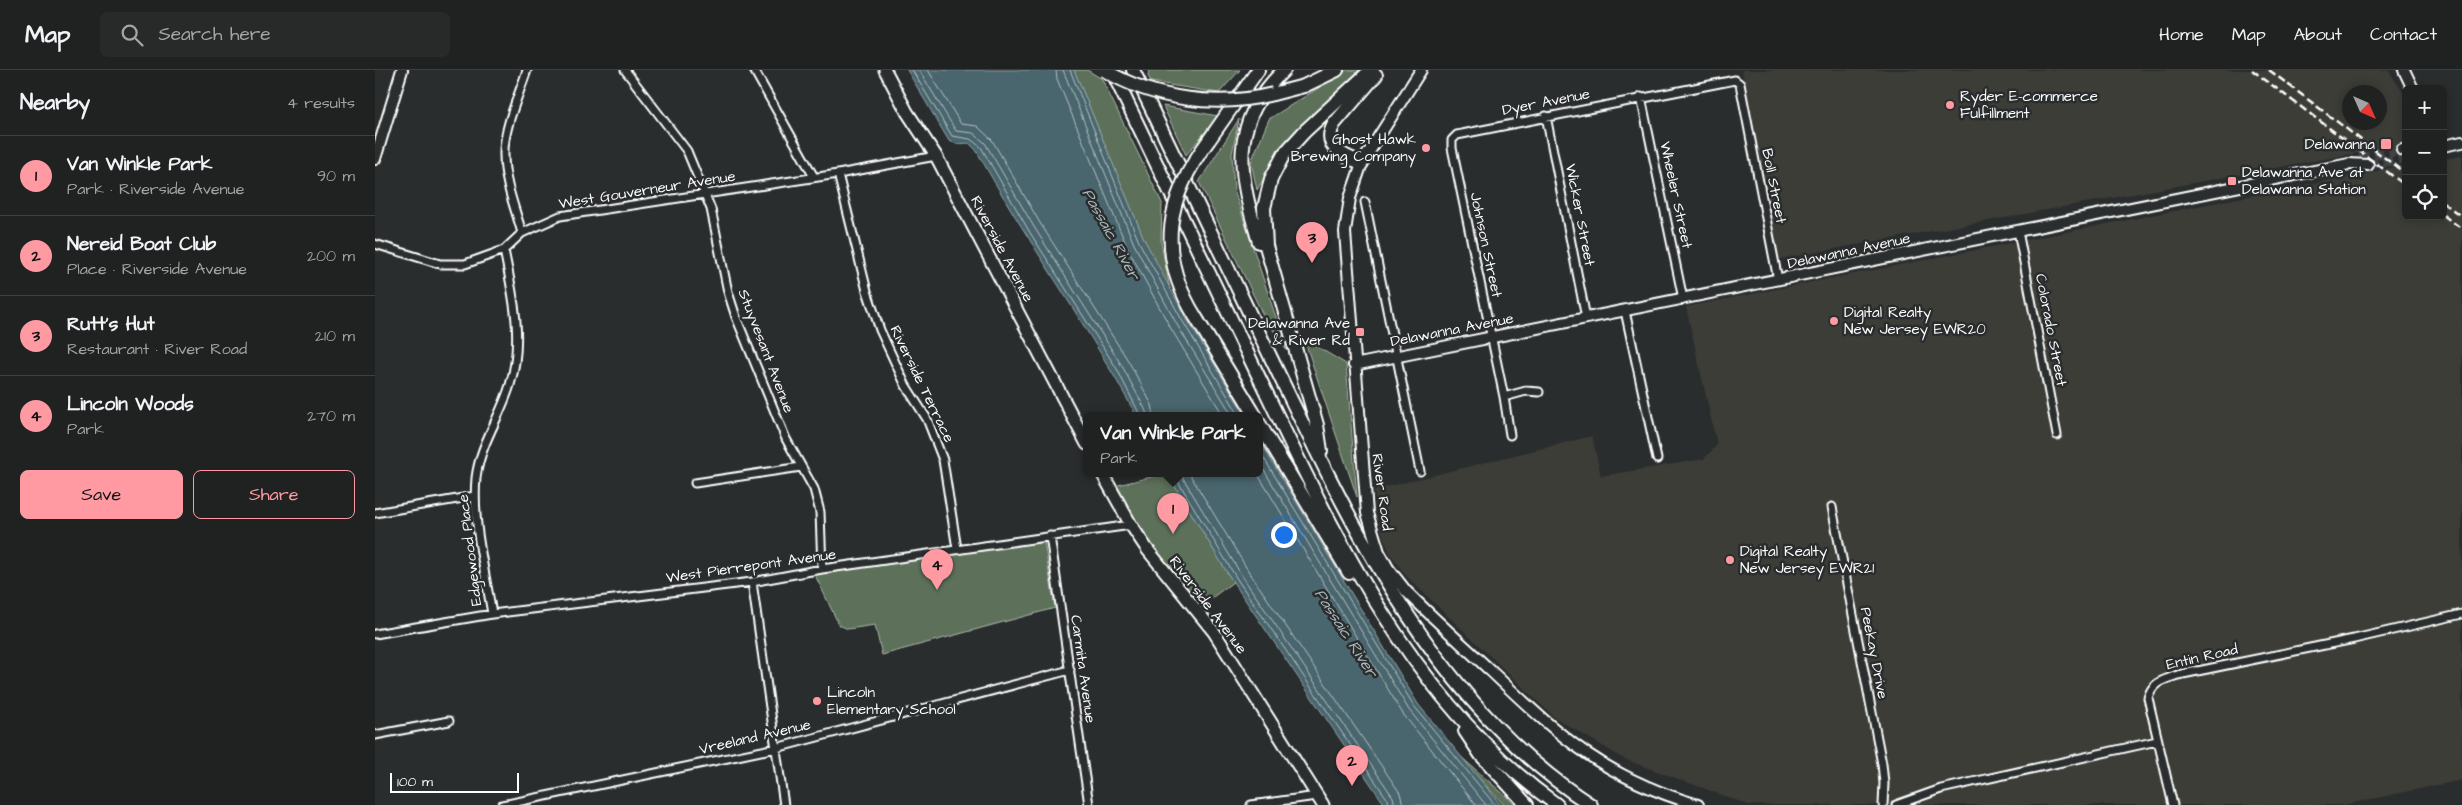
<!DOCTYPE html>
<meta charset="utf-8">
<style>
:root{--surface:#202222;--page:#282a2a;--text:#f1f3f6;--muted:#a2a4a5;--line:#3d3f40;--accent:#ff9aa2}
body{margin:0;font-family:"Architects Daughter",sans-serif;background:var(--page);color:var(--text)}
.controls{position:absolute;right:15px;top:15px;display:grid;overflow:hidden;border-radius:8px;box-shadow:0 2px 8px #0003}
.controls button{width:45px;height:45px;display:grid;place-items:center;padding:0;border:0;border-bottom:1px solid var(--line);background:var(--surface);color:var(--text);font:25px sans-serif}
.compass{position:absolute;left:1967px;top:15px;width:45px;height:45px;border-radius:50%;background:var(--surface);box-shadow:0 2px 8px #0003;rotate:135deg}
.scale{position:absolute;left:15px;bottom:12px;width:129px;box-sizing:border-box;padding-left:5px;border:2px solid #fff;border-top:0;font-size:14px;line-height:18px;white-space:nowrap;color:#fff;-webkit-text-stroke:4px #2a2d2e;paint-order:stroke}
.you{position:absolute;left:908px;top:464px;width:18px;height:18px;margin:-12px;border:4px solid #fff;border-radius:50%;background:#1a73e8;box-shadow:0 0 0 8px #1a73e833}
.badge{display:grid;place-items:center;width:32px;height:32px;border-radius:50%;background:var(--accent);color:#111;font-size:16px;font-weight:700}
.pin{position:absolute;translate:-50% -41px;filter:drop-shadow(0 1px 2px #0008)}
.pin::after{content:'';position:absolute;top:26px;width:18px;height:15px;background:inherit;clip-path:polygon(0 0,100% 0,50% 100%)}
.popup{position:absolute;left:708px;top:342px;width:180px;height:65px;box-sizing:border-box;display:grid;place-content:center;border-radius:8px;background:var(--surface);filter:drop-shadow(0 1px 4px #0005);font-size:16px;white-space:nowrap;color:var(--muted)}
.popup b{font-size:19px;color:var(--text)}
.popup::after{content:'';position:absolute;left:50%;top:100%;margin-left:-10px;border:10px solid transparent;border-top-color:var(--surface)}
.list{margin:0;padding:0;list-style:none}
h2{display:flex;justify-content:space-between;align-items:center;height:65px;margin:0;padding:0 20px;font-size:21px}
h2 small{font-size:16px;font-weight:400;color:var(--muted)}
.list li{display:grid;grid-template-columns:32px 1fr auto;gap:15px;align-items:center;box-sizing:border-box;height:80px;padding:0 20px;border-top:1px solid var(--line)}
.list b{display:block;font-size:19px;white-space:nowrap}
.list p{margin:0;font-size:16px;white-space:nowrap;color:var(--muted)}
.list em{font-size:16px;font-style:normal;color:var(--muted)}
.actions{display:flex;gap:10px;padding:15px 20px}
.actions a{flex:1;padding:11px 0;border:1px solid var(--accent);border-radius:8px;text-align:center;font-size:18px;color:var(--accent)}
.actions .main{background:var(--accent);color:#111}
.icon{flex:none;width:28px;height:28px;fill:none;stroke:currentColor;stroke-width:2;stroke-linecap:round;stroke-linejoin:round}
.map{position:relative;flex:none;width:2087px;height:735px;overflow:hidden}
header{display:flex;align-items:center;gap:30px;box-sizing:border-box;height:70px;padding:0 25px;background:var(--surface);border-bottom:1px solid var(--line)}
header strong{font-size:24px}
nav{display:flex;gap:28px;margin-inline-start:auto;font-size:18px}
.search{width:350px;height:45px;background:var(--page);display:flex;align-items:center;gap:12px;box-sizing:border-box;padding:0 18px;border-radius:8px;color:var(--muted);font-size:19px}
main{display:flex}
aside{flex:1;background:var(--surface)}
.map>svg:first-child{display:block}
.built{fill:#3c3c38;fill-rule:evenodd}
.green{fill:#5c705a;stroke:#aeb8ac}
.water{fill:#49656d;stroke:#92a3a7}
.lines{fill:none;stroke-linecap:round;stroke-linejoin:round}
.shore{stroke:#b6c1c5;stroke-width:1}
.secondary-tunnel{stroke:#3f4243;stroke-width:10;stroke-dasharray:10 5;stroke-linecap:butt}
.street-casing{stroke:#fff;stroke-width:11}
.secondary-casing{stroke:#fff;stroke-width:14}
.primary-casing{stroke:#fff;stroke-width:15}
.highway-casing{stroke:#fff;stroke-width:16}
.street{stroke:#2a2d2e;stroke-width:7}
.secondary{stroke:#2a2d2e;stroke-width:10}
.primary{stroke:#2a2d2e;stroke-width:11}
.highway{stroke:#2a2d2e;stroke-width:12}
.rail{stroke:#fff;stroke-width:2.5;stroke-dasharray:8 4;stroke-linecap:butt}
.highway-bridge-casing{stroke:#fff;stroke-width:16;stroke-linecap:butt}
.highway-bridge{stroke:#2a2d2e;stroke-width:12}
.poi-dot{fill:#ff9aa2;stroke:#2a2d2e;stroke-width:2}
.labels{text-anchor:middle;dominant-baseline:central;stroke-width:5;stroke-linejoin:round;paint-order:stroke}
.poi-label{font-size:15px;fill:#fff;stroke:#2a2d2e;text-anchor:start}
.street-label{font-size:15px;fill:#fff;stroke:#2a2d2e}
.water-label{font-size:16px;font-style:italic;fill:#adbabd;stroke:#2a2d2e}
</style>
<header>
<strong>Map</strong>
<div class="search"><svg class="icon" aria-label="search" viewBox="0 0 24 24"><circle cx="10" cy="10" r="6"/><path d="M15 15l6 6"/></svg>Search here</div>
<nav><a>Home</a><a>Map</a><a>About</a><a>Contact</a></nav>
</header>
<main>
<aside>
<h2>Nearby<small>4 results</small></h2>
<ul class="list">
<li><span class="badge">1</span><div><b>Van Winkle Park</b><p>Park · Riverside Avenue</p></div><em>90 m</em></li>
<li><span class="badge">2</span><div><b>Nereid Boat Club</b><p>Place · Riverside Avenue</p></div><em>200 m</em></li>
<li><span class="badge">3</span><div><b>Rutt's Hut</b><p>Restaurant · River Road</p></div><em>210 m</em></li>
<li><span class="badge">4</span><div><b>Lincoln Woods</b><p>Park</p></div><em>270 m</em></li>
</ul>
<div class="actions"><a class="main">Save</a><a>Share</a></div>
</aside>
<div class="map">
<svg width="2087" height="735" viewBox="0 0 2087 735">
<rect width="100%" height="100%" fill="#2a2d2e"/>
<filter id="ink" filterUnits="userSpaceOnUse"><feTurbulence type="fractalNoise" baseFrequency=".02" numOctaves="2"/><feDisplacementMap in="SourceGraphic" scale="10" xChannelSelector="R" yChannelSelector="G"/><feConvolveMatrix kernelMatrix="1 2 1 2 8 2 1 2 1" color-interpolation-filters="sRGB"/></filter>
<g filter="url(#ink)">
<!-- built -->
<path class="built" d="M1367,0h646l15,22 3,10v32l-5,11 -622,114zM1974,22h30v30h-30z
M2087,86v624l-119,25h-594l-125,-46 -70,-42 -147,-140 -17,-24 -7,-16 -7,-28 -2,-19 218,-54 9,40 103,-17 13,-14 -31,-138 720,-142v51h37v-57z"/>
<!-- green -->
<path class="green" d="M699,0h13l15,9 60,124 -1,39 9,47 -26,-50z
M774,0h91l-21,23 -68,-11 -3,-6z
M972,0h12l-75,74 -27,46 -6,-28 18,-43z
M788,36l55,10 -32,39z
M864,49l-7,35 2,36 53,161 -25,-38 -63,-131z
M929,269l42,25 11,133z
M792,403l66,109 -32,24 -49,-60 -38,-60z
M669,472l11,66 -173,47 -7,-30 -27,4 -9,-4 -25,-52 13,-4z
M1077,679l64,56h-12z"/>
<!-- water -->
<path class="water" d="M532,0h167l70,169 42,79 59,97h-109c-49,-91 -110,-175 -160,-265l-7,-7 -12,1 -8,-3z
M884,370l159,264 83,101h-116l-152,-223 -66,-109h92z"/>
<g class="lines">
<!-- shore -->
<path class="shore" d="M537,0l40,66 18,3 11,8 48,84 88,138 23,46
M544,0l37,61 17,2 12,10 49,84 88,139 23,43 2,6
M553,0l33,54 16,2 15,14 48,83 89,139 23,43 2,10
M681,0l1,9 70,168 43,80 53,88
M688,0l71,174 42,79 56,92
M695,0l69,172 43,78 57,95
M884,380l155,256 81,99
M884,392l150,248 77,95
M798,403l64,106 151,221 1,5
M805,403l62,103 151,221 2,8
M814,403l60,99 151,221 3,12
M882,403l146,241 73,91"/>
<!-- secondary-tunnel -->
<path class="secondary-tunnel" d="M1984,88l43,-8
M1993,95l38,-7"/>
<defs>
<path id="street" d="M250,0l62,81 24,58 17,83 8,25 50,122 28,50 6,23 2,57
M379,0l60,107
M1266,27l42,202
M1171,46l40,202
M463,104l29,117 13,39 26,56 21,33 16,41 14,89
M990,132l55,269
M1643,161l39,204
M147,163c-7,-25 -18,-52 -18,-78 -1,-26 15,-60 23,-85
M0,174l65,20h25l39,-14 18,-17 38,-17 278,-42 98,-18
M1250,241l32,148
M1129,327l22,-6 13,1
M1135,365l-6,-38 -52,-249v-8l5,-5 278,-55 5,4 38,196
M320,413l106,-16
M1457,437l50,257 2,19 -1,22
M0,443l100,-17
M675,466l39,269
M377,512l32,223
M117,544c-7,-44 -20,-91 -16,-136 4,-34 24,-60 34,-93 14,-46 3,-89 -6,-135
M0,564l117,-20 260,-32 70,-13 309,-44
M0,665l74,-14
M127,735l274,-57 294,-78
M876,735l66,-9
M1521,735l45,-16 216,-48
M1798,735l-25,-107c4,-16 15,-18 30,-23l176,-36 108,-25"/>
<path id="secondary" d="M1046,0l-59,93 -12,35 -5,34 22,281 12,39 9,16 18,23c28,28 57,54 86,81 68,65 113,106 206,133
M2029,0l9,19
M2068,76l19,-4
M2027,80l4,-1
M0,89l27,-89
M979,295l995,-201 19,1"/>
<path id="primary" d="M510,0l22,42 29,44 151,288
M727,403l29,52 16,24 67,83 109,173"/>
<path id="highway" d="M758,0c46,95 91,191 137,286 80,165 161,346 321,449
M737,1c48,99 95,199 143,298 76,159 154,331 302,436
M898,24l31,-8 33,-16
M834,70l49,-70
M987,93c-17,-6 -41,-16 -28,-39l42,-49
M884,172c-20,-67 -32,-118 25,-172
M820,246l60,99
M884,353l90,150
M946,381l-4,-26 -51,-179 -2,-38 7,-29 13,-25 21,-23 66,-61
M1090,661l16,24 46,50"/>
</defs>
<!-- street casing -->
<use href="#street" class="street-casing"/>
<!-- secondary casing -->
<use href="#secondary" class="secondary-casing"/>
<!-- primary casing -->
<use href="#primary" class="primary-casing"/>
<!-- highway casing -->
<use href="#highway" class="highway-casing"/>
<!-- street -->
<use href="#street" class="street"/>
<!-- secondary -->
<use href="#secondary" class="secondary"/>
<!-- primary -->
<use href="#primary" class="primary"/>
<!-- highway -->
<use href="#highway" class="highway"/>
<!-- rail -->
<path class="rail" d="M1877,0l154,116
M1894,0l137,104
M2068,132l19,15
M2068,145l19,14"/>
<defs>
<path id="highway-bridge" d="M729,0c50,30 113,38 169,24
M820,246c-39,-63 -29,-119 14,-176"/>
</defs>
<!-- highway-bridge casing -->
<use href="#highway-bridge" class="highway-bridge-casing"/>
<!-- highway-bridge -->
<use href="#highway-bridge" class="highway-bridge"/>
</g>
</g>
<!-- markers -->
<g class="poi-dot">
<circle cx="1575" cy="35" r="5"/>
<rect x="2005" y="68" width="12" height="12" rx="2.5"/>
<circle cx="1051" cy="78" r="5"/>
<rect x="1852" y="106" width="10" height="10" rx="2.5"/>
<circle cx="1459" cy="251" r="5"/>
<rect x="980" y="257" width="10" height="10" rx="2.5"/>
<circle cx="1355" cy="490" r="5"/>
<circle cx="442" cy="631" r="5"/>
</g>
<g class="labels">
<!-- poi labels -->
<g class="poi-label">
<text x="1585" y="26">Ryder E-commerce<tspan x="1585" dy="17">Fulfillment</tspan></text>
<text x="1041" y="69" text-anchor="end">Ghost Hawk<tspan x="1041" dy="17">Brewing Company</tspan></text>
<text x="2000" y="74" text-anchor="end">Delawanna</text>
<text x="1867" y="102">Delawanna Ave at<tspan x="1867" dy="17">Delawanna Station</tspan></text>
<text x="1469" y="242">Digital Realty<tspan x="1469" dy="17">New Jersey EWR20</tspan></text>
<text x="975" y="253" text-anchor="end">Delawanna Ave<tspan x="975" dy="17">&amp; River Rd</tspan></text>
<text x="1365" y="481">Digital Realty<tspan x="1365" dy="17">New Jersey EWR21</tspan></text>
<text x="452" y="622">Lincoln<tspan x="452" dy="17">Elementary School</tspan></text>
</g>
<!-- street labels -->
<g class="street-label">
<text transform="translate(1171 32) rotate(-11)">Dyer Avenue</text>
<text transform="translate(1399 116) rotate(79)">Boll Street</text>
<text transform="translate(272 120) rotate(-9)">West Gouverneur Avenue</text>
<text transform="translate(1301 125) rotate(78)">Wheeler Street</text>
<text transform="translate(1205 145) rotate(79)">Wicker Street</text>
<text transform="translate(1111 175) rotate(78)">Johnson Street</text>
<text transform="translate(627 179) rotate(62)">Riverside Avenue</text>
<text transform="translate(1474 181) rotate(-12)">Delawanna Avenue</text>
<text transform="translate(1077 260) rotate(-11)">Delawanna Avenue</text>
<text transform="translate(1676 260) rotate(79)">Colorado Street</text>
<text transform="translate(391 281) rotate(69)">Stuyvesant Avenue</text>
<text transform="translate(547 314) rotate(64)">Riverside Terrace</text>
<text transform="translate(1007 422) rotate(82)">River Road</text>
<text transform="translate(95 480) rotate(-97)">Edgewood Place</text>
<text transform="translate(376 496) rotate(-8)">West Pierrepont Avenue</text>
<text transform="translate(833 535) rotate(53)">Riverside Avenue</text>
<text transform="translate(1499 583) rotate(79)">Peekay Drive</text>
<text transform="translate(1827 587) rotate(-13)">Entin Road</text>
<text transform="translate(708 599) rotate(82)">Carmita Avenue</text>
<text transform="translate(380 667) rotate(-13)">Vreeland Avenue</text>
</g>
<!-- water labels -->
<g class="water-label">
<text transform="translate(736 164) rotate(61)">Passaic River</text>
<text transform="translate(971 563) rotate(57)">Passaic River</text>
</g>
</g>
</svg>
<div class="controls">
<button>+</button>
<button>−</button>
<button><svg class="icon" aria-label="locate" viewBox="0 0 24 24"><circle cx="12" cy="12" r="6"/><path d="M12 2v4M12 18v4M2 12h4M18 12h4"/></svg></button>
</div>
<svg class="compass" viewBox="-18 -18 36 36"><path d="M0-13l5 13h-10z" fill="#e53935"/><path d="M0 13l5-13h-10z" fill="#a2a4a5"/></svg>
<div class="scale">100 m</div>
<div class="you"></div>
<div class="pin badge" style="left:798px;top:464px">1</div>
<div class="popup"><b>Van Winkle Park</b>Park</div>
<div class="pin badge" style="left:977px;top:716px">2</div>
<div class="pin badge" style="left:937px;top:193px">3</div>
<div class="pin badge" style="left:562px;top:520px">4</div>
</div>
</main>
